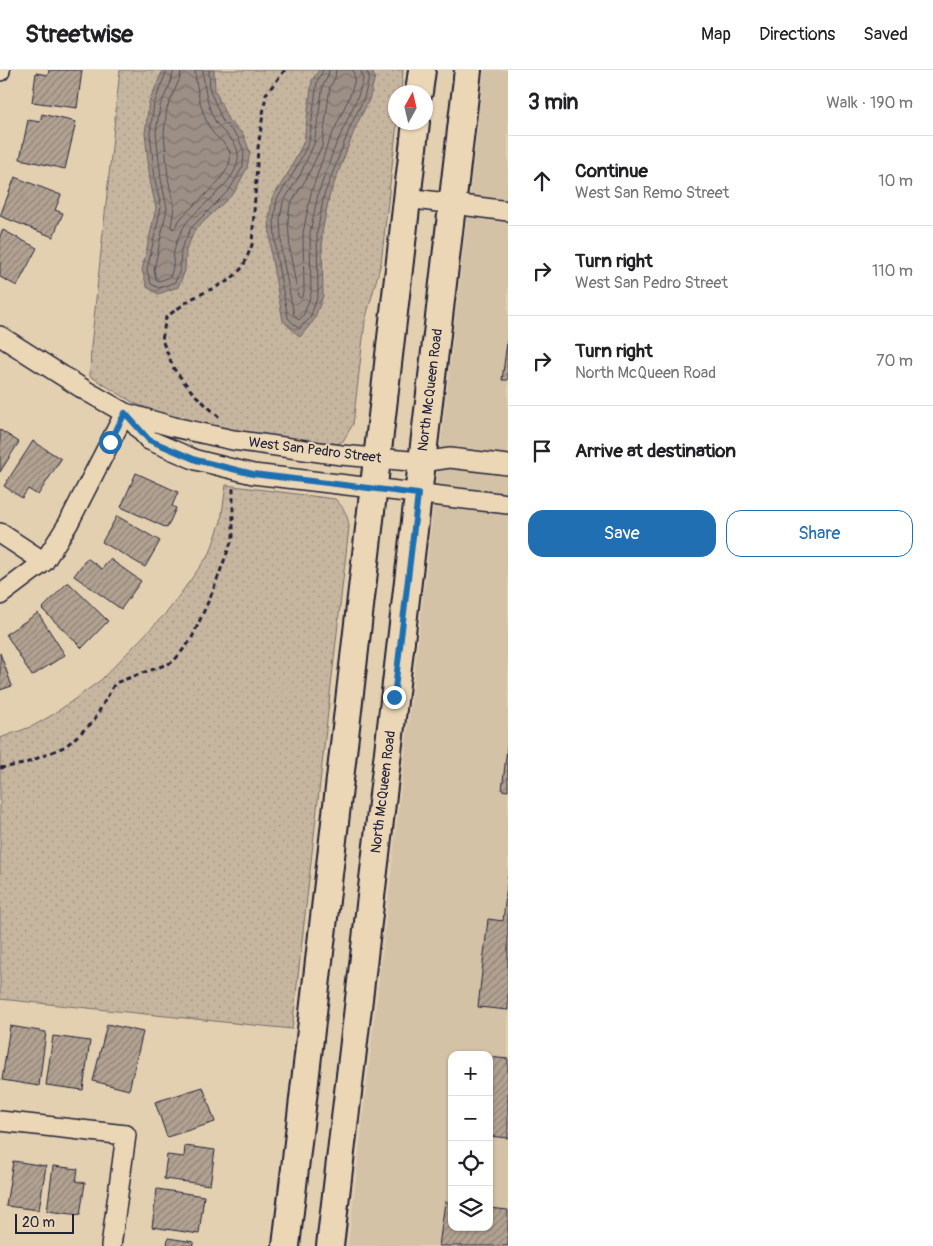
<!DOCTYPE html>
<meta charset="utf-8">
<style>
:root{--surface:#fff;--page:#f6f6f6;--text:#202124;--muted:#757577;--line:#e0e0e0;--accent:#1f6fb2}
body{margin:0;font-family:Pangolin,sans-serif;background:var(--page);color:var(--text)}
.controls{position:absolute;right:15px;bottom:15px;display:grid;overflow:hidden;border-radius:10px;box-shadow:0 1px 4px #0004}
.controls button{width:45px;height:45px;display:grid;place-items:center;padding:0;border:0;border-bottom:1px solid var(--line);background:var(--surface);color:var(--text);font:25px sans-serif}
.compass{position:absolute;left:388px;top:15px;width:45px;height:45px;border-radius:50%;background:var(--surface);box-shadow:0 1px 4px #0004;rotate:8deg}
.scale{position:absolute;left:15px;bottom:12px;width:59px;box-sizing:border-box;padding-left:5px;border:2px solid #22223b;border-top:0;font-size:14px;line-height:18px;white-space:nowrap;color:#22223b;-webkit-text-stroke:4px #ebd7b5;paint-order:stroke}
.stop{position:absolute;width:15px;height:15px;margin:-11px;border:4px solid #1f6fb2;border-radius:50%;background:#fff}
.stop.end{background:#1f6fb2;border-color:#fff;box-shadow:0 1px 5px #0008}
.list{margin:0;padding:0;list-style:none}
h2{display:flex;justify-content:space-between;align-items:center;height:65px;margin:0;padding:0 20px;font-size:21px}
h2 small{font-size:16px;font-weight:400;color:var(--muted)}
.list li{display:grid;grid-template-columns:32px 1fr auto;gap:15px;align-items:center;box-sizing:border-box;height:90px;padding:0 20px;border-top:1px solid var(--line)}
.list b{display:block;font-size:19px;white-space:nowrap}
.list p{margin:0;font-size:16px;white-space:nowrap;color:var(--muted)}
.list em{font-size:16px;font-style:normal;color:var(--muted)}
.actions{display:flex;gap:10px;padding:15px 20px}
.actions a{flex:1;padding:11px 0;border:1px solid var(--accent);border-radius:15px;text-align:center;font-size:18px;color:var(--accent)}
.actions .main{background:var(--accent);color:#fff}
.icon{flex:none;width:28px;height:28px;fill:none;stroke:currentColor;stroke-width:2;stroke-linecap:round;stroke-linejoin:round}
.map{position:relative;flex:none;width:508px;height:1176px;overflow:hidden}
header{display:flex;align-items:center;gap:30px;box-sizing:border-box;height:70px;padding:0 25px;background:var(--surface);border-bottom:1px solid var(--line)}
header strong{font-size:24px}
nav{display:flex;gap:28px;margin-inline-start:auto;font-size:18px}
main{display:flex}
aside{flex:1;background:var(--surface)}
.map>svg:first-child{display:block}
.built{fill:#d4c2a7;fill-rule:evenodd}
.grass{fill:url(#grass-dots);stroke:#746c6d}
.water{fill:url(#water-waves);stroke:#6b6367}
.lines{fill:none;stroke-linecap:round;stroke-linejoin:round}
.shore{stroke:#534e59;stroke-width:1}
.building{fill:url(#building-hatch);stroke:#22223b}
.minor-casing{stroke:#22223b;stroke-width:22}
.secondary-casing{stroke:#22223b;stroke-width:30}
.path{stroke:#22223b;stroke-width:3;stroke-dasharray:5 4;stroke-linecap:butt}
.minor{stroke:#ebd7b5;stroke-width:19}
.secondary{stroke:#ebd7b5;stroke-width:26}
.route{stroke:#1f6fb2;stroke-width:6}
.labels{text-anchor:middle;dominant-baseline:central;stroke-width:4;stroke-linejoin:round;paint-order:stroke}
.street-label{font-size:14px;fill:#22223b;stroke:#ebd7b5}
</style>
<header>
<strong>Streetwise</strong>
<nav><a>Map</a><a>Directions</a><a>Saved</a></nav>
</header>
<main>
<div class="map">
<svg width="508" height="1176" viewBox="0 0 508 1176">
<defs>
<pattern id="grass-dots" width="8" height="8" patternUnits="userSpaceOnUse" patternTransform="scale(1.25)"><rect width="8" height="8" fill="#c7b69f"/><path d="M2 2h.1M6 6h.1" fill="none" stroke="#ab9c8a" stroke-width="1.8" stroke-linecap="round"/></pattern>
<pattern id="water-waves" width="16" height="10" patternUnits="userSpaceOnUse" patternTransform="scale(1.25)"><rect width="16" height="10" fill="#9c8f85"/><path d="M0 5q4-4 8 0t8 0" fill="none" stroke="#7f746e"/></pattern>
<pattern id="building-hatch" width="6" height="6" patternUnits="userSpaceOnUse" patternTransform="scale(1.25)"><rect width="6" height="6" fill="#b1a291"/><path d="M-1 1l2-2M0 6l6-6M5 7l2-2" fill="none" stroke="#908478"/></pattern>
</defs>
<rect width="100%" height="100%" fill="#e3d0b0"/>
<filter id="ink" filterUnits="userSpaceOnUse"><feTurbulence type="fractalNoise" baseFrequency=".02" numOctaves="2"/><feDisplacementMap in="SourceGraphic" scale="10" xChannelSelector="R" yChannelSelector="G"/><feConvolveMatrix kernelMatrix="1 2 1 2 8 2 1 2 1" color-interpolation-filters="sRGB"/></filter>
<g filter="url(#ink)">
<!-- built -->
<path class="built" d="M484,0h24v1176h-160zM452,985h37v172h-37z"/>
<!-- grass -->
<path class="grass" d="M120,0h283l-2,22h-5v30l1,1 -16,140 -16,58 -12,103 -10,17 -8,4 -108,-12 -42,-11 -51,-19 -44,-27 1,-29z
M226,415l109,14c9,9 13,16 14,28l-57,502 -292,-30v-261l33,-12 21,-12 47,-34 67,-69 42,-58 11,-32z"/>
<!-- water -->
<path class="water" d="M163,0h51l1,20 13,30 15,14 7,18 -3,16 -13,25 -39,37 -9,20 -1,21 -7,16 -20,7 -11,-7 -5,-17 14,-62 -6,-27 -5,-48 4,-31z
M319,0h52l4,7 -6,23 -13,26 -27,71 -7,36 1,63 -9,24 -14,17 -17,-16 -12,-66 -2,-36 3,-21 18,-28 14,-29 8,-61z"/>
<g class="lines">
<!-- shore -->
<path class="shore" d="M167,0l-13,34 -4,29 5,47 6,27 -14,63 4,14 8,4 16,-6 5,-12 1,-21 10,-21 39,-39 13,-23 1,-14 -6,-15 -15,-15 -13,-31 -1,-21
M174,0l-4,14 -10,22 -4,26 5,47 6,29 -13,62 2,9 3,2 11,-4c5,-11 2,-20 5,-30 2,-8 7,-18 12,-25 14,-18 55,-43 51,-69 -2,-12 -11,-17 -18,-25 -11,-12 -17,-42 -17,-58
M181,0l-1,8 -13,30 -3,25 4,45 6,29 -3,20 2,2c4,-3 5,-8 9,-12 13,-15 52,-42 48,-63 -2,-10 -11,-14 -17,-21 -11,-15 -17,-45 -18,-63
M323,0l-6,12 -8,60 -15,30 -17,27 -3,20 2,35 12,64 11,11 11,-11 8,-23 -1,-62 7,-38 27,-70 13,-27 5,-20 -2,-8
M329,0l-1,6 -5,9 -9,59 -14,31 -17,27 -3,17 2,35 12,61 5,5 5,-6 7,-20 -1,-61 8,-39 16,-45 24,-53 5,-17 -2,-9
M336,0l-1,8 -5,9 -8,59 -16,33 -16,26 -2,15 2,32 8,44 2,2 2,-1 2,-5 -1,-59 8,-40 16,-47 24,-53 4,-14 -2,-9"/>
</g>
<!-- building -->
<path class="building" d="M49,0h33l-5,38 -45,-6 4,-29 12,2z
M42,44l34,8 -11,47 -45,-10 8,-39 12,2z
M15,107l46,18 -6,15 8,3 -10,24 -53,-21z
M3,160l34,18 -20,38 -17,-9v-42z
M508,265v45h-6z
M0,360l19,12 -19,30z
M33,371l28,18 -23,36 -10,-6 -6,9 -18,-12z
M136,403l42,19 -6,14 4,2 -9,20 -46,-21z
M117,446l43,25 -15,26 -43,-25z
M87,488l15,11 8,-10 31,22 -20,28 -47,-33z
M68,512l40,39 -26,27 -40,-39z
M38,543l27,42 -33,21 -26,-42z
M0,583l12,33 -12,4z
M508,669v52l-6,-1z
M508,806v134l-30,-3 10,-88 15,2z
M107,954l36,8 -14,58 -36,-9z
M10,956l36,6 -7,54 -37,-6z
M53,966l37,5 -7,49 -37,-5z
M489,987l19,2v79l-19,-2z
M203,1017l12,35 -48,15 -12,-35z
M185,1076l30,4 -5,35 -46,-6 3,-24 17,2z
M13,1091l33,5 -7,44 -33,-4z
M53,1096l25,3 -2,12 9,2 -5,32 -33,-4z
M157,1119l47,7 -5,38 -47,-7z
M445,1132l7,1v24h37v-19l19,2v36h-69z
M168,1168l26,4 -1,4h-26z"/>
<g class="lines">
<defs>
<path id="minor" d="M0,1v-1
M407,128l101,13
M0,266l88,56 37,21 49,14 59,13 108,15 81,7 28,-4 58,7
M126,344l23,26 47,20 57,14 255,30
M0,463l44,29
M0,525l44,-33 24,-38 57,-111
M0,1051l126,14 -15,111"/>
<path id="secondary" d="M419,22l3,-22
M286,1176l130,-1124
M330,1176l138,-1176"/>
</defs>
<!-- minor casing -->
<use href="#minor" class="minor-casing"/>
<!-- secondary casing -->
<use href="#secondary" class="secondary-casing"/>
<!-- path -->
<path class="path" d="M219,347l-26,-24 -19,-24 -12,-29 4,-23 25,-18 39,-19 13,-13 9,-22 6,-97 8,-54 19,-24
M0,698l24,-4 42,-18 27,-24 22,-39 58,-21 18,-22 21,-47 21,-56v-49"/>
<!-- minor -->
<use href="#minor" class="minor"/>
<!-- secondary -->
<use href="#secondary" class="secondary"/>
</g>
</g>
<g class="lines" filter="url(#ink)">
<!-- route -->
<path class="route" d="M110,372l15,-29 24,27 47,20 57,14 165,20 -24,203"/>
</g>
<g class="labels">
<!-- street labels -->
<g class="street-label">
<text transform="translate(430 320) rotate(-83)">North McQueen Road</text>
<text transform="translate(315 380) rotate(7)">West San Pedro Street</text>
<text transform="translate(383 722) rotate(-83)">North McQueen Road</text>
</g>
</g>
</svg>
<div class="controls">
<button>+</button>
<button>−</button>
<button><svg class="icon" aria-label="locate" viewBox="0 0 24 24"><circle cx="12" cy="12" r="6"/><path d="M12 2v4M12 18v4M2 12h4M18 12h4"/></svg></button>
<button><svg class="icon" aria-label="layers" viewBox="0 0 24 24"><path d="M12 4l9 5-9 5-9-5zM3 14l9 5 9-5"/></svg></button>
</div>
<svg class="compass" viewBox="-18 -18 36 36"><path d="M0-13l5 13h-10z" fill="#e53935"/><path d="M0 13l5-13h-10z" fill="#757577"/></svg>
<div class="scale">20 m</div>
<div class="stop" style="left:110px;top:372px"></div>
<div class="stop end" style="left:394px;top:627px"></div>
</div>
<aside>
<h2>3 min<small>Walk · 190 m</small></h2>
<ul class="list">
<li><svg class="icon" aria-label="ahead" viewBox="0 0 24 24"><path d="M12 20V5M6 11l6-6 6 6"/></svg><div><b>Continue</b><p>West San Remo Street</p></div><em>10 m</em></li>
<li><svg class="icon" aria-label="right" viewBox="0 0 24 24"><path d="M7 20v-9h11M14 6l5 5-5 5"/></svg><div><b>Turn right</b><p>West San Pedro Street</p></div><em>110 m</em></li>
<li><svg class="icon" aria-label="right" viewBox="0 0 24 24"><path d="M7 20v-9h11M14 6l5 5-5 5"/></svg><div><b>Turn right</b><p>North McQueen Road</p></div><em>70 m</em></li>
<li><svg class="icon" aria-label="arrive" viewBox="0 0 24 24"><path d="M6 21V4h12l-3 4 3 4H6"/></svg><div><b>Arrive at destination</b></div></li>
</ul>
<div class="actions"><a class="main">Save</a><a>Share</a></div>
</aside>
</main>
